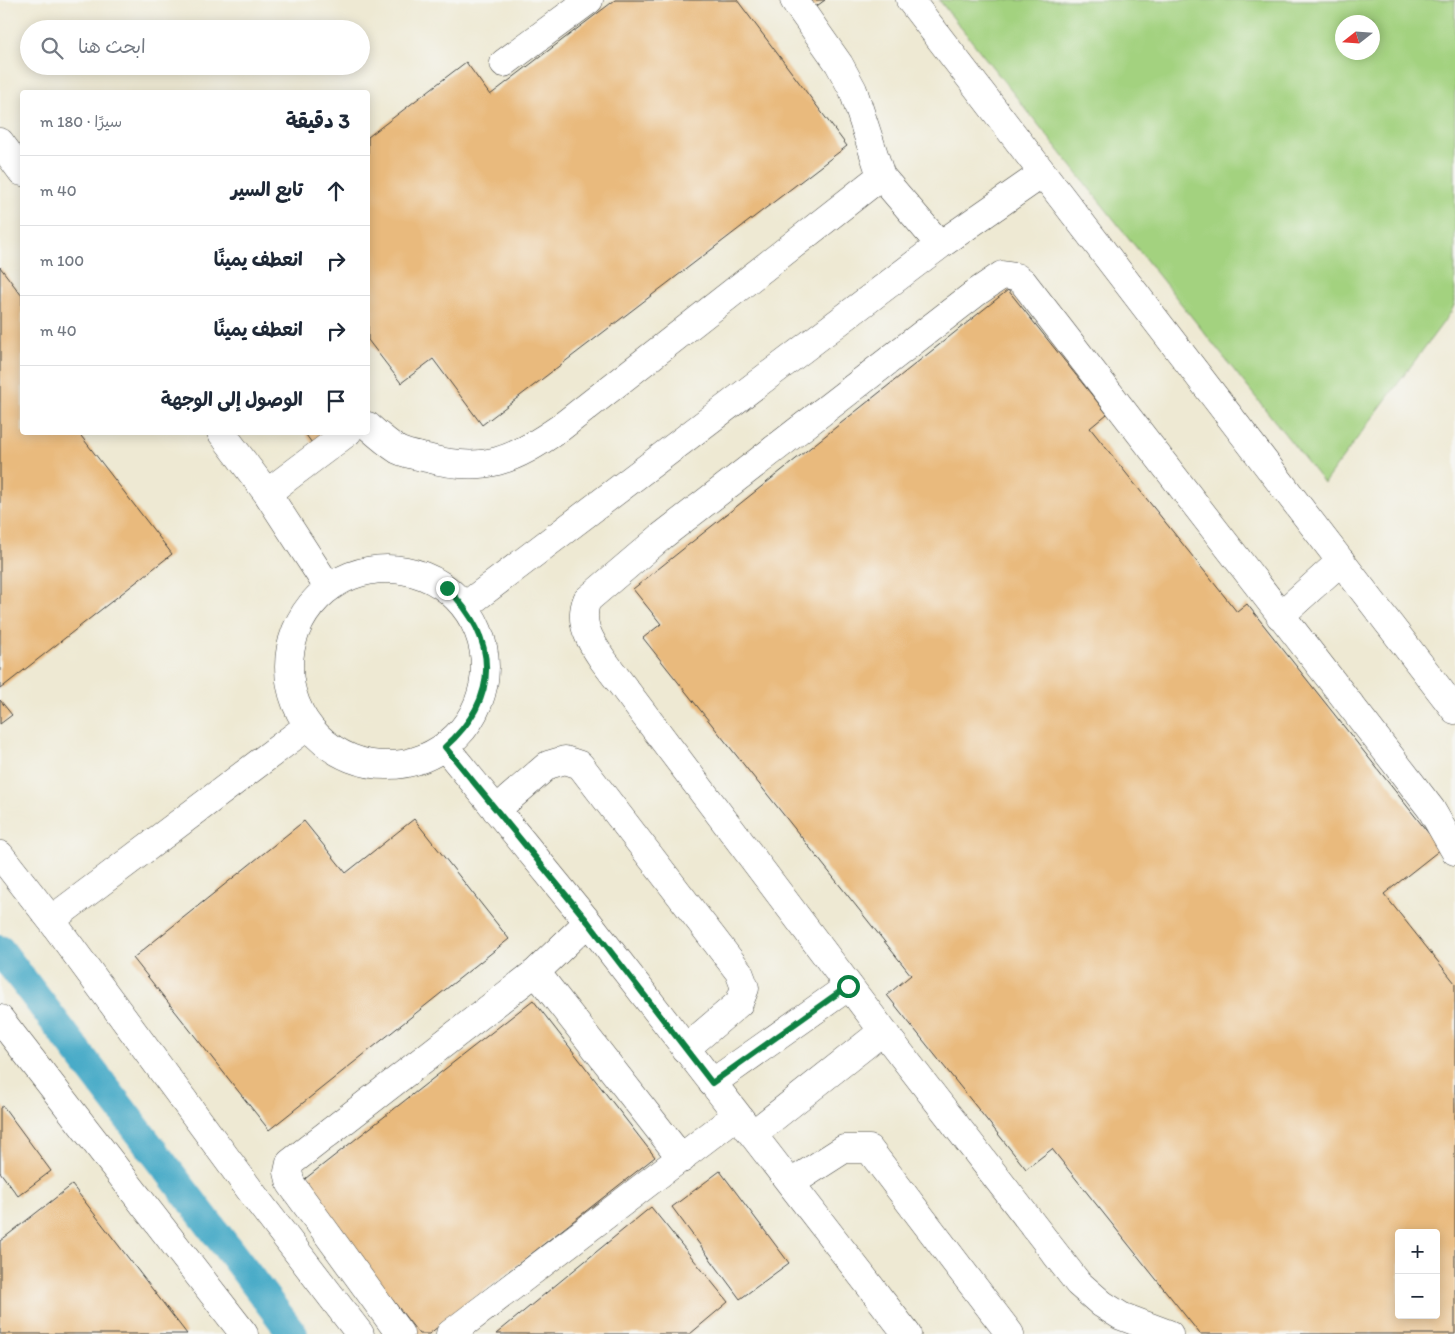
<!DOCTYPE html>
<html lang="ar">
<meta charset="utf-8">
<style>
:root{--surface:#fff;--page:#f6f6f7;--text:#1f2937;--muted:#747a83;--line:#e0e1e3}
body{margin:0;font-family:Itim,"Playpen Sans Arabic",sans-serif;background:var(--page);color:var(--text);direction:rtl}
.controls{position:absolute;right:15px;bottom:15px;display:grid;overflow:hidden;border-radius:5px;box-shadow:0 2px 12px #0003}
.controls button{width:45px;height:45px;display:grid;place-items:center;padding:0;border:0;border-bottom:1px solid var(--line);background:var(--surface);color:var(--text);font:25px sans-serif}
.compass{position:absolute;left:1335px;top:15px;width:45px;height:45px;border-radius:50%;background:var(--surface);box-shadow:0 2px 12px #0003;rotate:253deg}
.stop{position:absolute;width:15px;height:15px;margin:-11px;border:4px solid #0b8043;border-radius:50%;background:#fff}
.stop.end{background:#0b8043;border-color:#fff;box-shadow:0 1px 5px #0008}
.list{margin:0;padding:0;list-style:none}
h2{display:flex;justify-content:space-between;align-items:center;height:65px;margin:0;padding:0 20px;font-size:21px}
h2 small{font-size:16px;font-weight:400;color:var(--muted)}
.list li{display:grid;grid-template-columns:32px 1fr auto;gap:15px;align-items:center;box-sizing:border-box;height:70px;padding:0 20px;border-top:1px solid var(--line)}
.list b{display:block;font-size:19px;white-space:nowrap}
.list em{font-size:16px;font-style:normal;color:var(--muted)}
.icon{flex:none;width:28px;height:28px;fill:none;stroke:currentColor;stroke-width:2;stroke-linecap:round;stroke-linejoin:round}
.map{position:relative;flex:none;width:1455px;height:1334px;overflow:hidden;direction:ltr}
.search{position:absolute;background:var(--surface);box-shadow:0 2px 12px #0003;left:20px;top:20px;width:350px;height:55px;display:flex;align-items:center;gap:12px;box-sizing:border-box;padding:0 18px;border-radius:28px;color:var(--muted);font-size:19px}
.panel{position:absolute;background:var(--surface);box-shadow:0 2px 12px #0003;left:20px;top:90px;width:350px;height:345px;border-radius:5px;direction:rtl}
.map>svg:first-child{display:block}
.green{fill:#a3d27f;stroke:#677e55;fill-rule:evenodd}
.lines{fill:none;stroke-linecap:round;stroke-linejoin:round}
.canal{stroke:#49abc8;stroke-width:30}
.building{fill:#e9ba7d;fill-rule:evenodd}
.minor-casing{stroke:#484844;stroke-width:29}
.minor{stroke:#fff;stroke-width:28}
.route{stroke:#0b8043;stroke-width:6}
</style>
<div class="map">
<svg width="1455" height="1334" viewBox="0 0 1455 1334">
<rect width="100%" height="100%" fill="#f6f6f2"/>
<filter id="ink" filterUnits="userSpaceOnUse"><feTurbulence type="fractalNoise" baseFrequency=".02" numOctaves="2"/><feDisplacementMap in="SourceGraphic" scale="10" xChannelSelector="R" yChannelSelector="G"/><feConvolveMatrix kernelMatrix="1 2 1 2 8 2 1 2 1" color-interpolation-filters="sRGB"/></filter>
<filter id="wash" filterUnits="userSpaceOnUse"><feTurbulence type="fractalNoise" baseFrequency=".0096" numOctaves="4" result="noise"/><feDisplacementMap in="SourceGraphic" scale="20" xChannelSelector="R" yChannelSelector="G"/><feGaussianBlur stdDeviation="1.12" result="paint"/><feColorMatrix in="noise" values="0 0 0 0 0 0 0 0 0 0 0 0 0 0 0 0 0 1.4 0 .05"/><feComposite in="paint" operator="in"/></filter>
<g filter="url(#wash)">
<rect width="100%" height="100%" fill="#eee9d3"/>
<!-- green -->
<path class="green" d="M939,0h516v303l-4,9 -127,171zM1342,22h30v30h-30z"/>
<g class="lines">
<!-- canal -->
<path class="canal" d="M0,950l293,384"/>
</g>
<g id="blocks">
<!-- building -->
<path class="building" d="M615,0h122l110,146 -365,279 -49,-66 -32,24 -33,-43v-203l98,-75 24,33z
M809,0h16l-11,8z
M0,267l22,29v136h56l94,122 -172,135z
M1008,290l99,124 -17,14 147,184 10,-8 194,245 -57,45 71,89v351h-255l-148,-185 -26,20 -139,-174 24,-20 -268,-337 18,-14 -28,-35zM1399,1233h37v82h-37z
M304,432h27l-17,14z
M0,700l12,15 -12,9z
M414,819l95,120 -240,191 -136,-172 171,-137 42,52z
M533,1000l122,157 -226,177h-10l-118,-152z
M3,1106l48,65 -33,25 -18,-24v-64z
M720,1171l69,92 -49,36 -68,-92z
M72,1185l115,149h-187v-93z
M651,1207l77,95 -38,32h-194z"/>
</g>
</g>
<g filter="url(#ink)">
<use href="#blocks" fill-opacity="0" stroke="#484844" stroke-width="1"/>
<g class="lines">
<defs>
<path id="minor" d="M794,0l45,64 14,26 28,86 59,69
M910,0l545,710
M504,63l85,-63
M0,142l22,30
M368,426c9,8 19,17 30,24 8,4 20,6 29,8 57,16 87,2 133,-30l321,-252
M221,432l46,61 61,94
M267,493l81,-61
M289 667a98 98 0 1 1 196 0a98 98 0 1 1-196 0Z
M465,606l475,-361 102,-71
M1280,616l61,-55
M308,726l-257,194 207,281 102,133
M445,747l143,175 319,412
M496,810l52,-45 17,-5 15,5 159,207 6,16 -6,15 -54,46
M0,855l51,65
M536,972l146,187
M0,1019l244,315
M712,1083l137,-97
M753,1134l130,-103
M791,1183l53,-34h25l141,185
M400,1334l-109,-150 -3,-12 2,-9 246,-191 52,-50
M450,1334l287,-219
M1169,1334l-48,-18 -19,-12 -24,-21 -195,-252 -280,-371c-13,-19 -25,-38 -16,-60l75,-64 315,-244 25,-17 14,2 7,5 408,527 24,42"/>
</defs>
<!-- minor casing -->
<use href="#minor" class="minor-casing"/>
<!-- minor -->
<use href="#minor" class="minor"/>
</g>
</g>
<g class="lines" filter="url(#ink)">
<!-- route -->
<path class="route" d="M447,588c52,52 53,110 -2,159l143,175 124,161 136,-97"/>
</g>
</svg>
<div class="controls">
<button>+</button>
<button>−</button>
</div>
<svg class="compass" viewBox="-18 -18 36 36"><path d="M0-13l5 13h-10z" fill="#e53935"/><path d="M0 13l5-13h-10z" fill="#747a83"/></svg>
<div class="stop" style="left:848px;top:986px"></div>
<div class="stop end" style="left:447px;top:588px"></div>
<div class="search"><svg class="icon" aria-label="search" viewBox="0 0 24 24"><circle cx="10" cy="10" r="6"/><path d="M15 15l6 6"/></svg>ابحث هنا</div>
<section class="panel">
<h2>3 دقيقة<small>سيرًا · 180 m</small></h2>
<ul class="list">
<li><svg class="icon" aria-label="ahead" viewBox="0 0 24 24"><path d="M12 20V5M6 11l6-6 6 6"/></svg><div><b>تابع السير</b></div><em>40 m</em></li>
<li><svg class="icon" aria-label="right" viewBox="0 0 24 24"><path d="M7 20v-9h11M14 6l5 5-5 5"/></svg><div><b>انعطف يمينًا</b></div><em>100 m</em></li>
<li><svg class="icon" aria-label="right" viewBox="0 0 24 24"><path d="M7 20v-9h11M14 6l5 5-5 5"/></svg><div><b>انعطف يمينًا</b></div><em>40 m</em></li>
<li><svg class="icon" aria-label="arrive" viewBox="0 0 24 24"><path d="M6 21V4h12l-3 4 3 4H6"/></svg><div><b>الوصول إلى الوجهة</b></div></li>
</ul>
</section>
</div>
